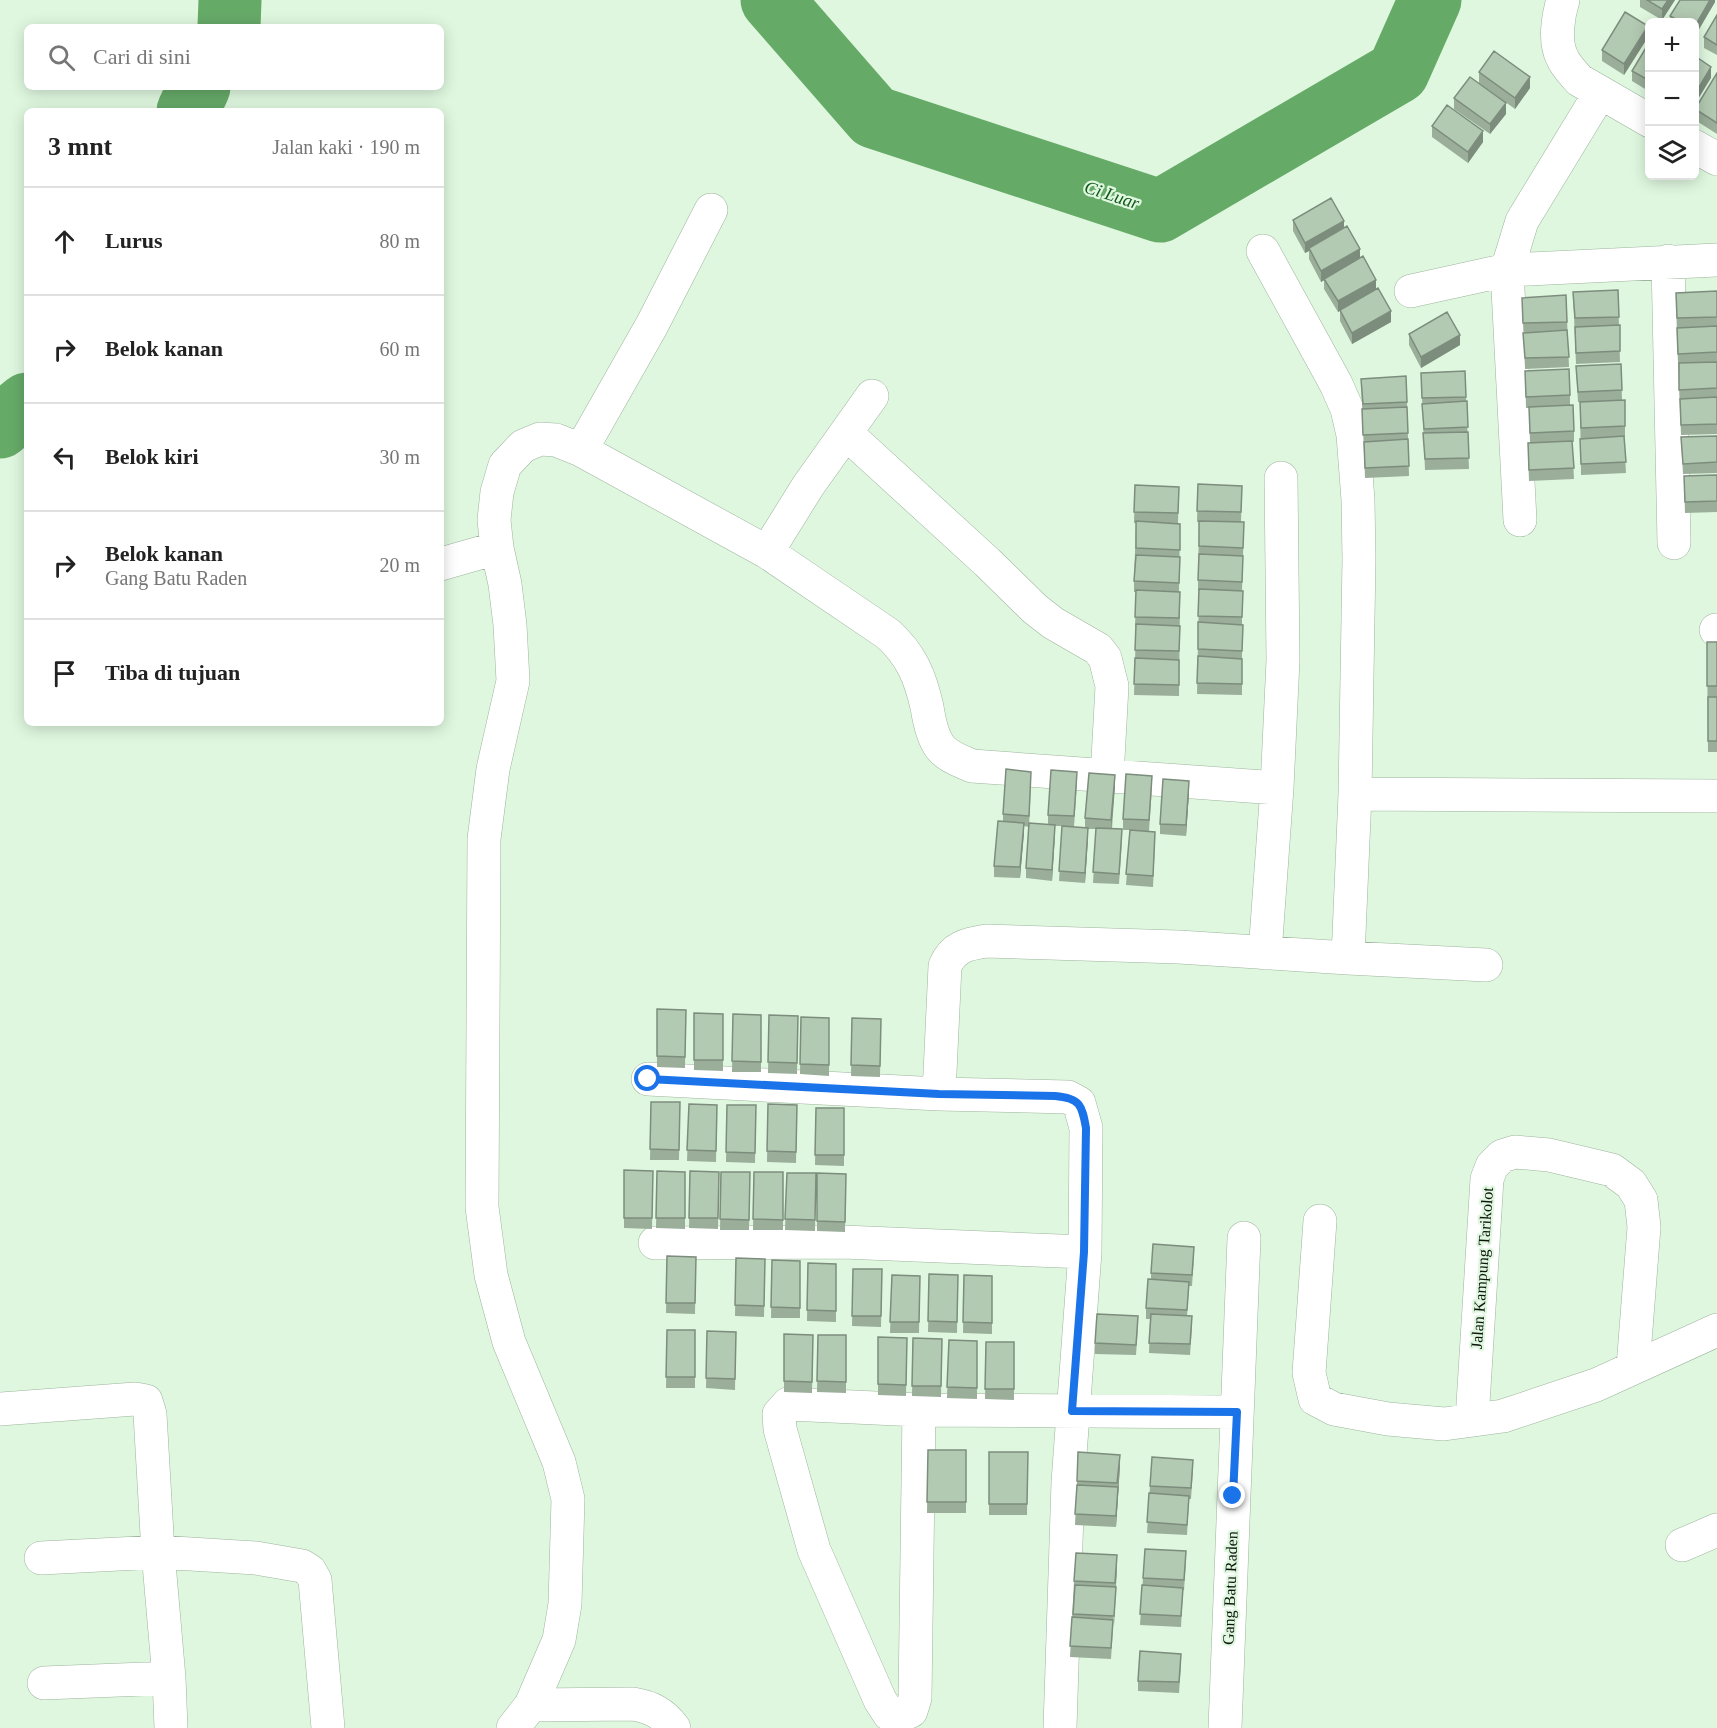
<!DOCTYPE html>
<html lang="id">
<meta charset="utf-8">
<style>
:root{--surface:#fff;--page:#f2f2f2;--text:#222;--muted:#767676;--line:#e0e0e0}
body{margin:0;font-family:"Times New Roman",serif;background:var(--page);color:var(--text)}
.controls{position:absolute;right:18px;top:18px;display:grid;overflow:hidden;border-radius:9px;box-shadow:0 3px 15px #0003}
.controls button{width:54px;height:54px;display:grid;place-items:center;padding:0;border:0;border-bottom:2px solid var(--line);background:var(--surface);color:var(--text);font:30px sans-serif}
.stop{position:absolute;width:18px;height:18px;margin:-14px;border:4px solid #1a73e8;border-radius:50%;background:#fff}
.stop.end{background:#1a73e8;border-color:#fff;box-shadow:0 2px 6px #0008}
.list{margin:0;padding:0;list-style:none}
h2{display:flex;justify-content:space-between;align-items:center;height:78px;margin:0;padding:0 24px;font-size:26px}
h2 small{font-size:20px;font-weight:400;color:var(--muted)}
.list li{display:grid;grid-template-columns:39px 1fr auto;gap:18px;align-items:center;box-sizing:border-box;height:108px;padding:0 24px;border-top:2px solid var(--line)}
.list b{display:block;font-size:22px;white-space:nowrap}
.list p{margin:0;font-size:20px;white-space:nowrap;color:var(--muted)}
.list em{font-size:20px;font-style:normal;color:var(--muted)}
.icon{flex:none;width:33px;height:33px;fill:none;stroke:currentColor;stroke-width:2;stroke-linecap:round;stroke-linejoin:round}
.map{position:relative;flex:none;width:1717px;height:1728px;overflow:hidden}
.search{position:absolute;background:var(--surface);box-shadow:0 3px 15px #0003;left:24px;top:24px;width:420px;height:66px;display:flex;align-items:center;gap:15px;box-sizing:border-box;padding:0 21px;border-radius:9px;color:var(--muted);font-size:22px}
.panel{position:absolute;background:var(--surface);box-shadow:0 3px 15px #0003;left:24px;top:108px;width:420px;height:618px;border-radius:9px}
.map>svg:first-child{display:block}
.lines{fill:none;stroke-linecap:round;stroke-linejoin:round}
.river{stroke:#66aa68;stroke-width:63}
.minor-casing{stroke:#9db49d;stroke-width:34}
.minor{stroke:#fff;stroke-width:33}
.wall{fill:#9aae99}
.shaded-wall{fill:#7d8d7d}
.building{fill:#b3cab2;stroke:#7d8d7d;stroke-width:1.5}
.route{stroke:#1a73e8;stroke-width:8}
.labels{text-anchor:middle;dominant-baseline:central;stroke-width:4.5;stroke-linejoin:round;paint-order:stroke}
.street-label{font-size:16px;fill:#0d150d;stroke:#dff7df}
.water-label{font-size:18px;font-style:italic;fill:#125a1b;stroke:#dff7df}
</style>
<div class="map">
<svg width="1717" height="1728" viewBox="0 0 1717 1728">
<rect width="100%" height="100%" fill="#dff7df"/>
<g class="lines">
<!-- river -->
<path class="river" d="M772,0l102,117 286,94 238,-139 32,-72
M229,27l1,-27
M188,111l11,-24
M0,427l27,-23"/>
<defs>
<path id="minor" d="M1563,0c-5,16 -9,41 -1,57 3,8 11,16 17,23l71,41
M1694,146l23,13
M1263,251l73,133 11,25 6,26 5,65 1,59 -4,235 -7,164
M1668,261l6,282
M1411,291l96,-21 210,-10
M847,434l140,128 48,47 18,14 45,26 7,9 7,28 -5,91
M581,450l71,-125 59,-115
M1520,520l-13,-250 15,-49 78,-128
M767,552l41,-66 64,-90
M441,564l56,-16
M1716,630h1
M1355,794l362,2
M1265,953l12,-165 6,-128 -2,-182
M648,1079l291,15
M1320,1221l-11,152 6,26 19,10 54,10 56,5 59,-8 93,-31 121,-55
M655,1243l188,-1 242,10
M0,1409l135,-10 11,2 4,13 8,138 11,126 2,50
M919,1410l-4,288 -4,13 -13,6 -9,-3 -9,-14 -66,-150 -34,-121 -1,-15 9,-10 131,6 318,2
M1472,1420l15,-241 5,-13 10,-10 13,-4 34,3 63,15 19,14 10,16 3,27 -11,140
M1682,1545l35,-15
M41,1558l117,-6 98,6 46,8 8,5 5,9 13,148
M44,1683l125,-5
M531,1705l102,-1c18,3 30,9 41,24
M513,1728l18,-23 28,-65 6,-36 3,-105 -9,-37 -50,-120 -18,-67 -9,-68 2,-368 9,-70 20,-88 -3,-56 -5,-41 -8,-36 -3,-28 3,-28 8,-27 18,-19 17,-7 16,1 25,10 186,102 121,82c23,21 32,42 39,73 2,13 5,29 13,40 8,10 21,14 32,19l305,22
M1060,1728l8,-246 17,-230 1,-124 -7,-25 -11,-6 -129,-3 6,-128c8,-19 22,-22 41,-25l193,6 169,11 138,7
M1225,1728l19,-490"/>
</defs>
<!-- minor casing -->
<use href="#minor" class="minor-casing"/>
<!-- minor -->
<use href="#minor" class="minor"/>
</g>
<!-- wall -->
<path class="wall" d="M1640,0h35l-13,20 -22,-13z
M1715,0v2l-20,34v-14h-25v-6z
M1717,15v40l-13,-7v-11z
M1648,37l-24,38 -22,-14v-11z
M1650,41v51l-18,-11v-10z
M1479,72l51,16 -15,21 -36,-26z
M1717,73v61l-22,-14v-11z
M1454,98l52,16 -16,20 -36,-25z
M1432,126l51,16 -15,21 -36,-26z
M1293,220l51,8 32,61 15,33 -39,22 -12,-23v-10l-2,1 -14,-23v-9l-3,2 -12,-23v-8l-4,2 -12,-22z
M1618,290l2,72 -44,2 -3,-72z
M1717,291v143l-36,1 -4,-96 -1,-46z
M1566,295l3,72 -44,2 -3,-71z
M1409,334l51,11 -39,23 -12,-23z
M1621,364l1,36h3v37h-1l2,36 -45,2 -1,-73h-2l-2,-36z
M1465,371l4,98 -44,1 -4,-97z
M1525,371l45,24v10l4,26v11h-2l2,37 -45,2 -1,-27v-11h2l-1,-35h-3z
M1361,379l46,23 2,74 -44,2z
M1717,436v37l-34,1 -2,-37z
M1717,475v37l-32,1 -1,-37z
M1198,484l44,2 -1,36h3l-2,69v104l-45,-1 2,-103h-1v-11l1,-58h-2z
M1135,485l44,2 -1,36 2,1 -1,68 1,11 -1,93 -45,-1 2,-68h-1l1,-35h-2v-11l2,-58h-2z
M1707,642h10v110h-9z
M1031,782l-2,45 -5,-1 -4,52 -26,-1v-11l9,-44v-8z
M1077,783l-3,44 11,1v-10l30,-32 -3,43 10,11 -3,44 -26,-1 3,-54h-8l-3,54 -26,-2 3,-55h-7l-3,55 -26,-3v-10l22,-44v-9z
M1152,787l-3,44 6,11 -2,45 -27,-2 4,-55h-7v-11z
M1189,792l-3,44 -26,-2v-10z
M657,1009l29,1 -1,58 -28,-1z
M694,1013l29,1v57l-29,-1z
M733,1014l28,1v57h-29z
M769,1015l29,1 -1,58 -29,-1z
M801,1017l28,1v58l-29,-2z
M852,1018l29,1 -1,58 -29,-1z
M651,1102h29l-1,58h-29z
M689,1104l28,1 -1,57 -29,-1z
M768,1104l29,1 -1,58 -29,-1z
M727,1105h29l-1,58 -29,-1z
M816,1108h28v58l-29,-1z
M624,1170l29,1 -1,58 -28,-1z
M657,1171l28,1v57l-29,-1z
M690,1171l29,1 -1,57 -29,-1z
M721,1172h29l-1,58h-29z
M754,1172h29v58h-30z
M787,1173h29l-1,58 -30,-1z
M817,1173l29,1 -1,58 -28,-1z
M667,1256l29,1 -1,57 -29,-1z
M1194,1257l-2,29h-3l-2,30 5,11 -2,28 -41,-2 1,-34h-4v-11l5,-29v-6z
M736,1258l29,1 -1,58 -29,-1z
M772,1260l28,1v57h-29z
M808,1263l28,1v58l-29,-1z
M853,1269h29l-1,58 -29,-1z
M929,1274l29,1 -1,58 -29,-1z
M892,1275l28,1 -1,57h-29z
M964,1275l28,1v58l-29,-1z
M1138,1327l-2,28 -41,-1v-11z
M667,1330h28v58h-29z
M707,1331l29,1 -1,58 -29,-2z
M784,1334l29,1 -1,58 -28,-1z
M818,1335h28v58l-29,-1z
M878,1337l29,1 -1,58 -28,-1z
M913,1338l29,1 -1,58 -29,-1z
M949,1340l28,1v58l-30,-1z
M986,1342h28v58l-29,-1z
M928,1450h38v63h-39z
M989,1452h39l-1,63h-38z
M1120,1465l-4,62 -41,-2 2,-44z
M1193,1470l-2,29h-2l-2,36 -40,-2 3,-47z
M1186,1562l-2,28h-1l-2,37 -41,-2 3,-47z
M1117,1566l-6,93 -41,-2 4,-76z
M1181,1665l-2,28 -41,-2v-10z"/>
<!-- shaded-wall -->
<path class="shaded-wall" d="M1668,0h7l-13,20v-11z
M1710,0h5v2l-20,34v-10z
M1648,26v11l-24,38v-11z
M1711,67v11l-16,26v-10z
M1530,77v11l-15,21v-11z
M1506,103v11l-16,20v-10z
M1483,131v11l-15,21v-11z
M1344,221v11l-35,16v3l-4,2v-10z
M1360,249v11l-39,22v-11z
M1376,280v10l-38,22v-11z
M1391,311v11l-39,22v-11z
M1460,335v10l-39,23v-11z
M1115,775v11l-4,44v-10z
M1189,781v11l-3,44v-11z
M1024,823v11l-4,44v-11z
M1055,825v10l-3,46v-11z
M1088,828v11l-3,44v-10z
M1120,1455v10l-4,62v-11z
M1117,1555v11l-3,60v-10z"/>
<!-- building -->
<path class="building" d="M1647,0h21l-6,9z
M1680,0h30l-15,26v-4h-14l-11,-6z
M1625,12l23,14 -24,38 -22,-14z
M1717,15v30l-13,-8z
M1650,41v40l-18,-10z
M1494,51l36,26 -15,21 -36,-26z
M1695,56l16,11 -16,27z
M1717,73v50l-22,-14z
M1470,77l36,26 -16,21 -36,-26z
M1447,105l36,26 -15,21 -36,-26z
M1331,198l13,23 -39,22 -12,-23z
M1347,226l13,23 -39,22 -12,-23z
M1363,256l13,24 -38,21 -14,-22z
M1378,288l13,23 -39,22 -12,-23z
M1618,290l1,27 -44,1 -2,-26z
M1717,291v26l-40,1 -1,-25z
M1566,295l1,27 -44,1 -1,-25z
M1447,312l13,23 -39,22 -12,-23z
M1620,325v26l-44,2 -1,-26z
M1717,326v26l-39,2 -1,-26z
M1567,330l2,27 -44,1 -2,-25z
M1717,362v26l-38,2v-27z
M1621,364l1,26 -44,2 -2,-26z
M1569,369l1,26 -44,2 -1,-26z
M1465,371l1,26 -44,1 -1,-25z
M1406,376l1,26 -44,2 -2,-25z
M1717,397v27l-36,1 -1,-26z
M1625,400v26l-44,2 -1,-26z
M1467,401l1,26 -44,2 -2,-25z
M1573,405l1,26 -44,2 -1,-26z
M1407,407l1,26 -45,2 -1,-26z
M1468,432l1,26 -44,1 -2,-26z
M1624,436l2,26 -45,2 -1,-25z
M1717,436v26l-34,2 -2,-27z
M1408,439l1,27 -44,2 -1,-26z
M1572,441l2,27 -45,2 -1,-27z
M1717,475v26l-32,1 -1,-26z
M1198,484l44,2 -1,26 -44,-1z
M1135,485l44,2 -1,26 -44,-1z
M1136,521l44,3v26l-44,-2z
M1199,521l45,1 -1,26 -44,-2z
M1199,554l44,2 -1,26 -44,-2z
M1136,555l44,2 -1,26 -45,-2z
M1199,589l44,2 -1,26 -44,-1z
M1136,590l44,2 -1,26 -44,-1z
M1198,622l45,3 -1,26 -44,-2z
M1136,624l44,2 -1,25 -44,-1z
M1707,642h10v44h-10z
M1198,656l44,3v25l-45,-1z
M1135,658l44,2v25l-45,-1z
M1708,697h9v44h-9z
M1006,769l25,3 -2,44 -26,-2z
M1051,770l26,2 -3,44 -26,-1z
M1089,773l26,2 -4,45 -26,-2z
M1126,774l26,2 -3,44 -26,-1z
M1163,779l26,2 -3,44 -26,-1z
M998,821l26,2 -4,44 -26,-1z
M1029,823l26,2 -3,45 -26,-2z
M1062,826l26,2 -3,45 -26,-2z
M1096,828l26,1 -3,45 -26,-2z
M1130,830l25,2 -2,44 -27,-2z
M657,1009l29,1 -1,47 -28,-1z
M694,1013l29,1v46h-29z
M733,1014l28,1v47l-29,-1z
M769,1015l29,1 -1,47 -29,-1z
M801,1017l28,1v47l-29,-1z
M852,1018l29,1 -1,47 -29,-1z
M651,1102h29l-1,48 -29,-1z
M689,1104l28,1 -1,46 -29,-1z
M768,1104l29,1 -1,47 -29,-1z
M727,1105h29l-1,48 -29,-1z
M816,1108h28v47h-29z
M624,1170l29,1 -1,47h-28z
M657,1171l28,1v46h-29z
M690,1171l29,1 -1,46h-29z
M721,1172h29l-1,48 -29,-1z
M754,1172h29v48l-30,-1z
M787,1173h29l-1,47 -30,-1z
M817,1173l29,1 -1,48 -28,-1z
M1153,1244l41,3 -2,28 -41,-2z
M667,1256l29,1 -1,46h-29z
M736,1258l29,1 -1,47 -29,-1z
M772,1260l28,1v47l-29,-1z
M808,1263l28,1v47l-29,-1z
M853,1269h29l-1,47h-29z
M929,1274l29,1 -1,47 -29,-1z
M892,1275l28,1 -1,46h-29z
M964,1275l28,1v47l-29,-1z
M1148,1279l41,3 -2,28 -41,-2z
M1097,1314l41,2 -2,29 -41,-2z
M1151,1314l41,2 -2,28 -41,-1z
M667,1330h28v47h-29z
M707,1331l29,1 -1,47 -29,-1z
M784,1334l29,1 -1,47 -28,-1z
M818,1335h28v47l-29,-1z
M878,1337l29,1 -1,47 -28,-1z
M913,1338l29,1 -1,47h-29z
M949,1340l28,1v47l-30,-1z
M986,1342h28v47h-29z
M928,1450h38v52h-39z
M989,1452h39l-1,52h-38z
M1078,1452l42,3 -3,28 -40,-2z
M1152,1457l41,3 -2,28 -41,-2z
M1077,1485l41,2 -2,29 -41,-2z
M1149,1493l40,3 -2,29 -40,-3z
M1145,1549l41,2 -2,29 -41,-2z
M1076,1553l41,2 -2,28 -41,-2z
M1075,1585l41,2 -2,29 -41,-2z
M1142,1585l41,3 -2,28 -41,-2z
M1072,1617l41,3 -2,28 -41,-2z
M1140,1651l41,3 -2,28 -41,-1z"/>
<g class="lines">
<!-- route -->
<path class="route" d="M648,1079l291,15 116,2c25,2 27,9 31,32l-2,124 -12,159 165,1 -4,84"/>
</g>
<g class="labels">
<!-- street labels -->
<g class="street-label">
<text transform="translate(1482 1268) rotate(-86)">Jalan Kampung Tarikolot</text>
<text transform="translate(1230 1588) rotate(-88)">Gang Batu Raden</text>
</g>
<!-- water labels -->
<g class="water-label">
<text transform="translate(1112 195) rotate(18)">Ci Luar</text>
</g>
</g>
</svg>
<div class="controls">
<button>+</button>
<button>−</button>
<button><svg class="icon" aria-label="layers" viewBox="0 0 24 24"><path d="M12 4l9 5-9 5-9-5zM3 14l9 5 9-5"/></svg></button>
</div>
<div class="stop" style="left:648px;top:1079px"></div>
<div class="stop end" style="left:1233px;top:1496px"></div>
<div class="search"><svg class="icon" aria-label="search" viewBox="0 0 24 24"><circle cx="10" cy="10" r="6"/><path d="M15 15l6 6"/></svg>Cari di sini</div>
<section class="panel">
<h2>3 mnt<small>Jalan kaki · 190 m</small></h2>
<ul class="list">
<li><svg class="icon" aria-label="ahead" viewBox="0 0 24 24"><path d="M12 20V5M6 11l6-6 6 6"/></svg><div><b>Lurus</b></div><em>80 m</em></li>
<li><svg class="icon" aria-label="right" viewBox="0 0 24 24"><path d="M7 20v-9h11M14 6l5 5-5 5"/></svg><div><b>Belok kanan</b></div><em>60 m</em></li>
<li><svg class="icon" aria-label="left" viewBox="0 0 24 24"><path d="M17 20v-9H6M10 6l-5 5 5 5"/></svg><div><b>Belok kiri</b></div><em>30 m</em></li>
<li><svg class="icon" aria-label="right" viewBox="0 0 24 24"><path d="M7 20v-9h11M14 6l5 5-5 5"/></svg><div><b>Belok kanan</b><p>Gang Batu Raden</p></div><em>20 m</em></li>
<li><svg class="icon" aria-label="arrive" viewBox="0 0 24 24"><path d="M6 21V4h12l-3 4 3 4H6"/></svg><div><b>Tiba di tujuan</b></div></li>
</ul>
</section>
</div>
